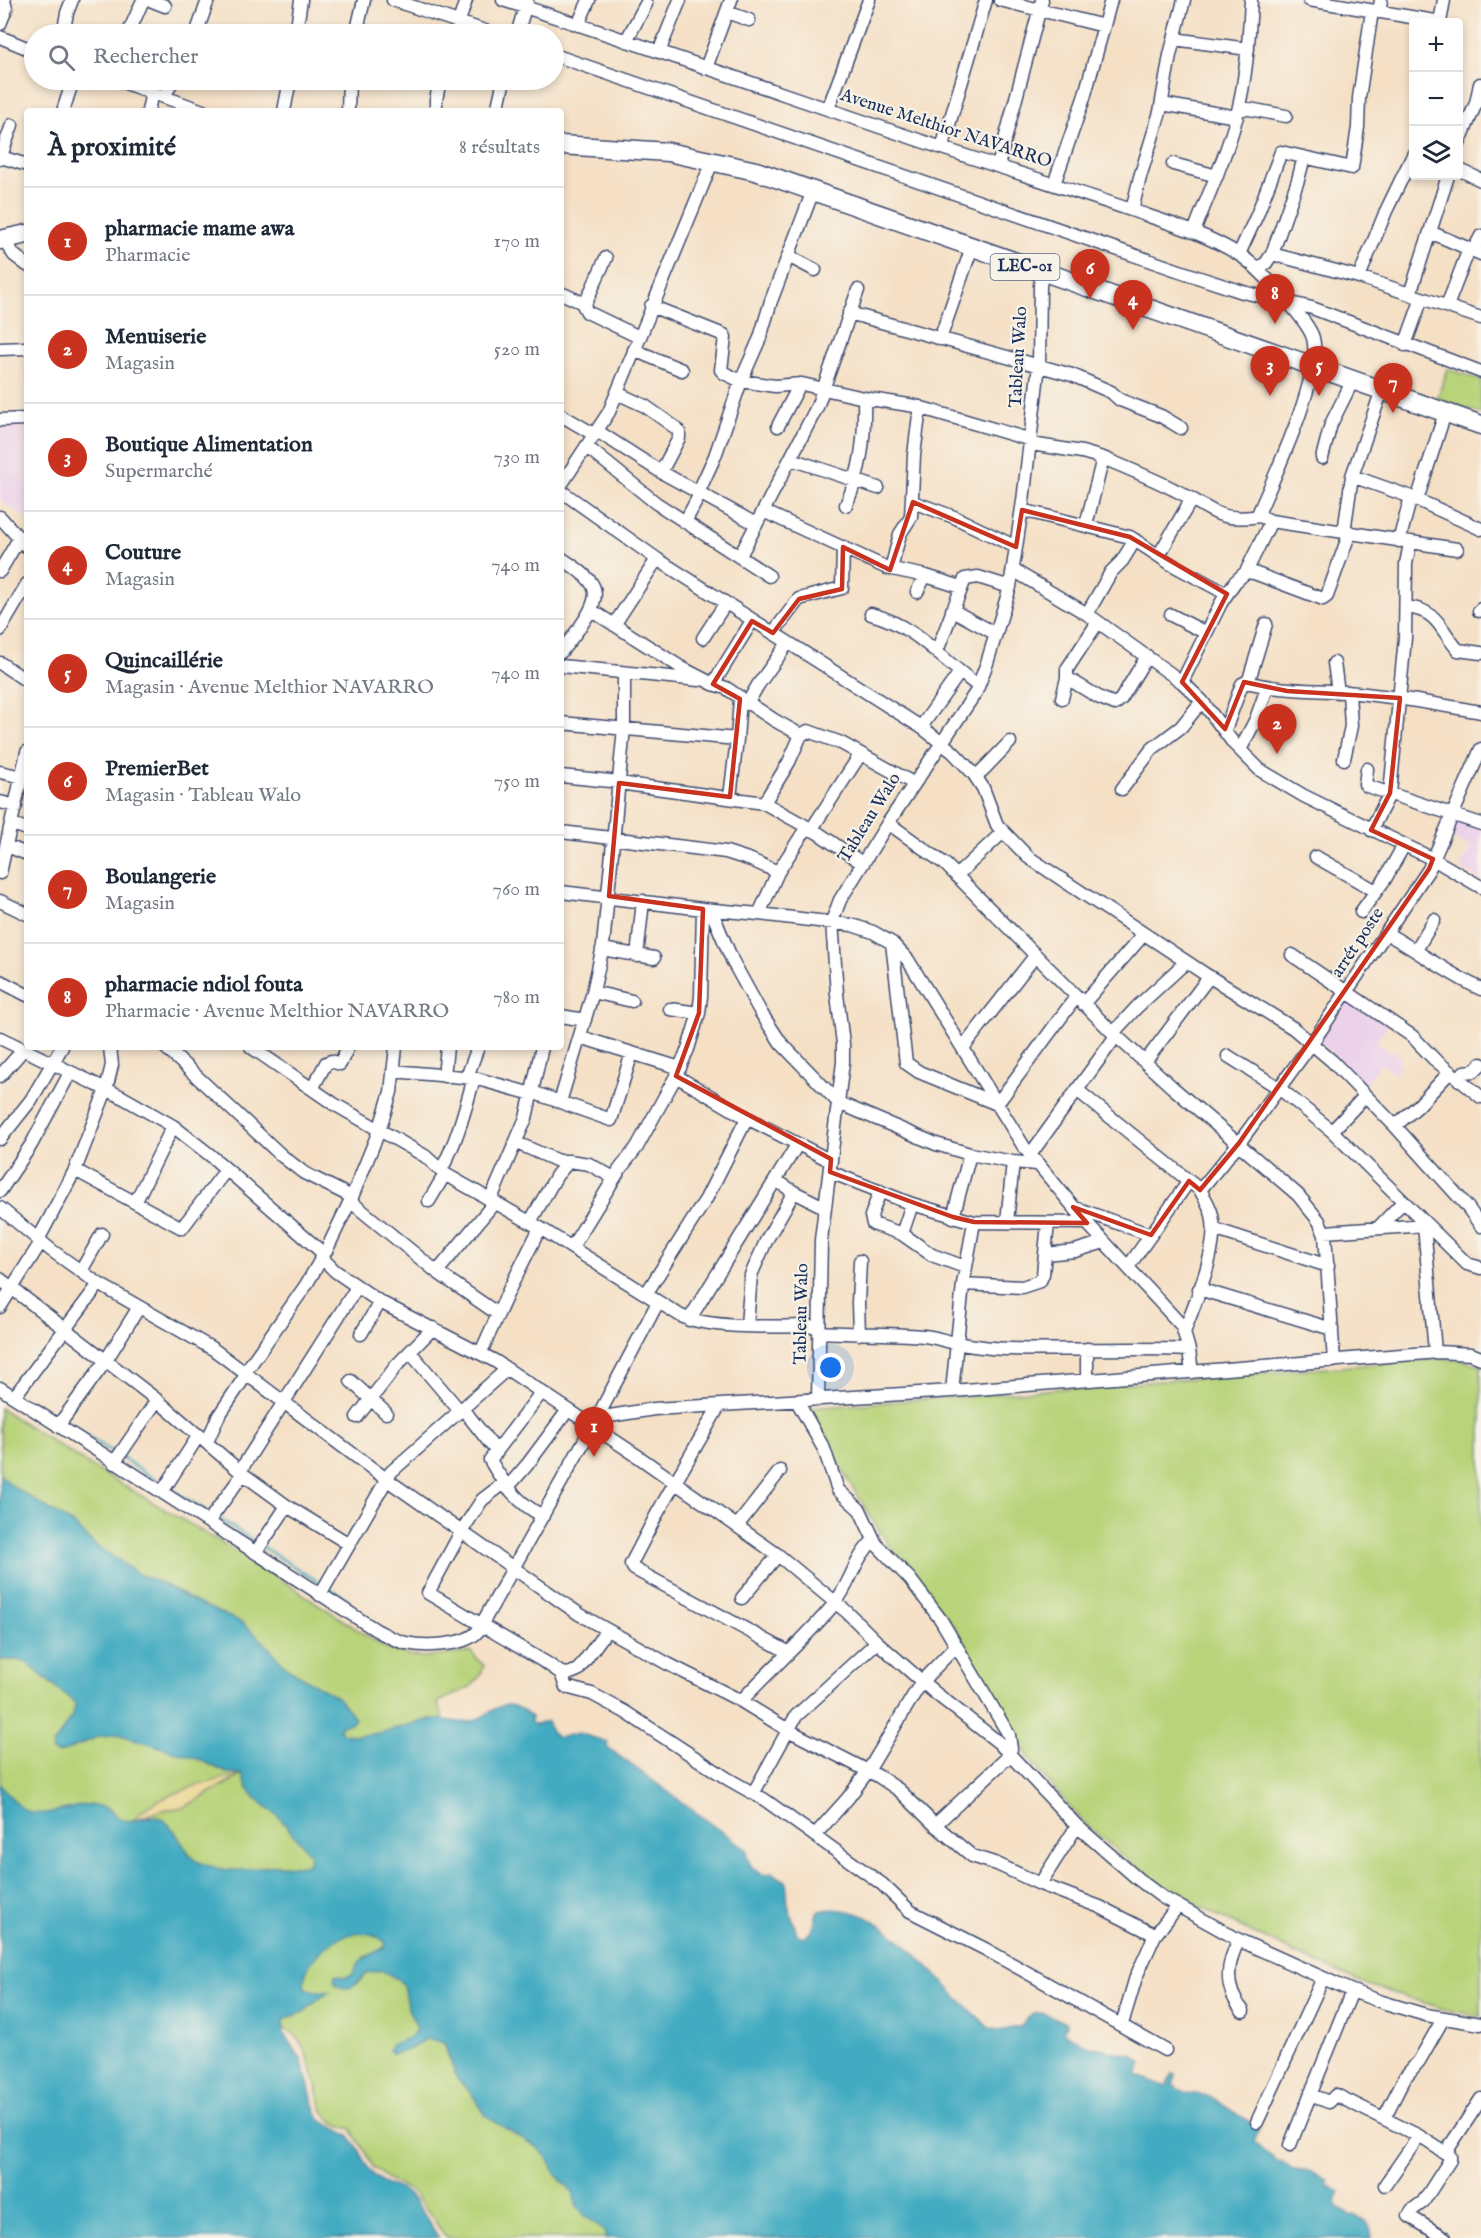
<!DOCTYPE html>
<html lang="fr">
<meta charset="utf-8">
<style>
:root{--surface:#fff;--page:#f2f2f3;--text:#1f2937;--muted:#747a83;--line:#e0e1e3;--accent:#c8321e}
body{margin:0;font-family:"IM FELL English",serif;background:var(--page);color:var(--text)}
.controls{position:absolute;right:18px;top:18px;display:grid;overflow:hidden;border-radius:6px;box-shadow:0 3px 9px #0003}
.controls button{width:54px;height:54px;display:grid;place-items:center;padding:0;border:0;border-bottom:2px solid var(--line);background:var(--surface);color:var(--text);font:30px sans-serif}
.you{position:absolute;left:831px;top:1368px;width:21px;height:21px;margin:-15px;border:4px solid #fff;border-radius:50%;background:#1a73e8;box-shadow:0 0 0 9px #1a73e833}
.badge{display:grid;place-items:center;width:39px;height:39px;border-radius:50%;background:var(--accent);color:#fff;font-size:20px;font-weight:700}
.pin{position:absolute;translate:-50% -50px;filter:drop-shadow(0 2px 3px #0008)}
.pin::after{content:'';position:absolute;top:32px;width:21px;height:18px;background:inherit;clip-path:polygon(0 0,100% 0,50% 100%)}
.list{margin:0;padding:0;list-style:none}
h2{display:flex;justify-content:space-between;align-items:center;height:78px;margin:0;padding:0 24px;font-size:26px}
h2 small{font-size:20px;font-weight:400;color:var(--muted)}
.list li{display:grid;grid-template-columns:39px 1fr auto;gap:18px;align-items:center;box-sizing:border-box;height:108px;padding:0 24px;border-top:2px solid var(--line)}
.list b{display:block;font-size:22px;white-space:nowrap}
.list p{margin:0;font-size:20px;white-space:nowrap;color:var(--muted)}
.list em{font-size:20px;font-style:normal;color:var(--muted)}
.icon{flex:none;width:33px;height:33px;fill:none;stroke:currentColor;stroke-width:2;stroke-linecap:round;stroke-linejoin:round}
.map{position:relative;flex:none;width:1481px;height:2238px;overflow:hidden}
.search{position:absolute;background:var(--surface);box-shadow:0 3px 9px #0003;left:24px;top:24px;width:540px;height:66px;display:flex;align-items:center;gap:15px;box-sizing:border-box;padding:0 21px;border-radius:33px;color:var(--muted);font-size:22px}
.panel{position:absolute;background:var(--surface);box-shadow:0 3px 9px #0003;left:24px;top:108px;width:540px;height:942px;border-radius:6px}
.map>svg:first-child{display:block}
.built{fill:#ecd1ea}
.green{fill:#b8d379;stroke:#6a816c;stroke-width:1.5;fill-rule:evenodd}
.sand{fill:#eeda9e;stroke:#84847e;stroke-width:1.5}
.water{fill:#42abc1;stroke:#2e6d90;stroke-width:1.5}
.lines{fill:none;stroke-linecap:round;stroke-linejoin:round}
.stream{stroke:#42abc1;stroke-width:3}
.minor-casing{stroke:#3c4a6e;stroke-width:15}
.highway-casing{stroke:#3c4a6e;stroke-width:21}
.minor{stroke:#fff;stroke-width:12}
.highway{stroke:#fff;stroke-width:18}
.marked{fill:none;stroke:#c8321e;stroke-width:4.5;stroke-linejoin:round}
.labels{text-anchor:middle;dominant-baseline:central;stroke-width:4.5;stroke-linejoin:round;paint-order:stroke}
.shield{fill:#f7f3e8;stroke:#5d6a87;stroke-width:1.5}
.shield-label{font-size:16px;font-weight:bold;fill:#1b2f5e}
.street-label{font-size:18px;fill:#1b2f5e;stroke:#f7f3e8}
</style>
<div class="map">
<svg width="1481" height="2238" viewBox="0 0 1481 2238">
<rect width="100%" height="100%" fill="#f7f3e8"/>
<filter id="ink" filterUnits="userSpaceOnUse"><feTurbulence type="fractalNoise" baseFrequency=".0167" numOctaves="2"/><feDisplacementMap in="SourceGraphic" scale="12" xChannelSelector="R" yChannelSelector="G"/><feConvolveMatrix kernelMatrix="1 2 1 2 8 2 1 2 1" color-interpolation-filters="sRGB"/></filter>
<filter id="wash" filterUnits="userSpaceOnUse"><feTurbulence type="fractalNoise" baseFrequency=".008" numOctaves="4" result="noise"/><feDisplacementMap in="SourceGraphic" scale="24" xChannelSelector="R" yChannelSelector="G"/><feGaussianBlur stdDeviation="1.35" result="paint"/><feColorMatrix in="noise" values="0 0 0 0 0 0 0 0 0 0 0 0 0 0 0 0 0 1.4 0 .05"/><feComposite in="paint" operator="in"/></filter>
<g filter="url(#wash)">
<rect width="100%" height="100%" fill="#f5e0c6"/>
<!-- built -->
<path class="built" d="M0,424l9,3 18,-1v93l-27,-19z
M1462,813l19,6v61l-21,-12 11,-21 -20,-9z
M1351,997l37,27 -12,18 26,15 -4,5 3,2 -7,10 -13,-10 -17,20 -46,-43z"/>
<!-- green -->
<path class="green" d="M1448,369l33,11v34l-44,-16z
M1442,1359l18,1 21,5v651l-34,-6 -79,-25 -73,-32 -103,-50 -51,-31 -62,-54 -48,-57 -76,-133 -63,-78 -19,-29 -47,-78 -15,-35z
M0,1408l94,60 157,92 136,89 24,7 12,1 48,-5 13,14c-8,27 -27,24 -46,37l6,18 -14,-2 -63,17 -24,-2 -4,-5 2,-4 11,-2 3,-5 -18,-21 -50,-29 -25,-28 -92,-53 -30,-12 -46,-31 -21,-20 -58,-36 -15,-13z
M0,1660h18l9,3 49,41 -5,14 -18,27 10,7 34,-15 21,-3 78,24 31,15 15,1 5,13 9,11 22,18 33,38 -2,10 -6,2 -26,-1 -33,6 -24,-1 -24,-9 -14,-16 -8,-15 -23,-14 -24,5 -5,-1 -14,-12 -18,-4 -52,11 -12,-4 -9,-6 -17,-21zM240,1776l-55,31 -23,3 -27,9z
M365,1932l17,6 4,5c-3,11 -12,9 -21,14 -6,4 -9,11 -13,18l-7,2 12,7 11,-11 13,-3 17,9 5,6 4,21 10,22 -6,9 -20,8 17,5 20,-12 16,5 13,36 14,14 15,22 9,7 42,25 9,9 8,16 19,21 5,14 5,7 19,15 6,9h-162l-18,-27 -17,-20 -25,-13 -12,-10 -23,-39c-13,-4 -22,-7 -29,-20 -5,-18 -16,-78 -37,-79l-3,-7 2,-4 20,-7 16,-15 9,-5 -21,-2 -4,-4c-1,-21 21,-45 41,-51 6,-2 13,-2 20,-3z"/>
<!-- sand -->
<path class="sand" d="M242,1774l-57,33 -23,3 -28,10c17,-25 79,-39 108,-46z"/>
<!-- water -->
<path class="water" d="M0,1475l15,13 58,36 21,20 46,31 14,5 39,21 48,21 21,18 25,28 50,29 18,21 -3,5 -11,2 -2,4 4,5c28,5 57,-7 85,-14 13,-3 28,4 41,2 24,-4 31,-33 62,-5v6l5,2 11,-4 4,11 7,6 20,-5 30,9 -1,5 140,103c0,14 5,19 17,25l8,-2 14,8 2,24 9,29 6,4c11,-5 12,-15 14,-26 14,-6 37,-1 50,5 33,17 67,56 93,83 10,10 20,18 30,29l14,1 17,-4c13,-23 26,-11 46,-3l-4,9 23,13 48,11 8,7 -5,12 29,12 6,-13 3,1 -1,9 12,9 24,3 49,33 -5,13 25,21 4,-1 12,8 17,2 17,9 -2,4 13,7c-8,15 -1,15 10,24l4,-1c12,7 16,9 17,23h-763l-6,-9 -19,-15 -6,-7 -4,-14 -19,-21 -8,-16 -9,-9 -42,-25 -9,-7 -15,-22 -14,-14 -13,-36 -16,-5 -20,12 -15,4 -4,-4 2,-5 20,-8 6,-9 -10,-22 -4,-21 -5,-6 -17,-9 -13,3 -18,15c-7,0 -13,0 -16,-8l1,-5 10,2 7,-2 8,-14 25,-14 1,-4c-28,-28 -83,8 -82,43l4,4 22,2 -10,5 -16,15 -20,7c-6,16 12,28 17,41 8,19 9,41 19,59 7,7 16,8 24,14 15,9 18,30 29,42 8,9 19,10 29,15 14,8 28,35 37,48h-439v-454c27,33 27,33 69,25 7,-2 15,-5 22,-4 20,1 19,10 32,15 12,4 24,-7 36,-2 17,7 22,29 35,41 4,4 11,5 16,7 26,9 43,1 68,-1 11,0 21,3 31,-2l1,-9 -32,-38 -22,-18 -9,-11 -5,-13 -15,-1 -31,-15 -78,-24 -21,3 -34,15 -6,1 -5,-2 1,-6 18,-27 5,-14 -49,-41 -9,-3h-18z"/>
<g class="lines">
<!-- stream -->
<path class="stream" d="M33,1402l25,16
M64,1421l53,34
M122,1458l40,26
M168,1487l42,27
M216,1517l43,27
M264,1548l58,36
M328,1587l19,12"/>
</g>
</g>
<g filter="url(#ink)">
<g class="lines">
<defs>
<path id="minor" d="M150,0l15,6
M393,0l101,34
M503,0c156,50 310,105 466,157 55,18 110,35 165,54 35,12 72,23 104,43 17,9 70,66 75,84 10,36 -38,137 -54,174l1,4 11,5 186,28
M1000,0l104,26
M1309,0l132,22
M727,12l22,8
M1379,12l2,-12
M1440,22l4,-22
M0,24l6,-15 -2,-9
M578,25l11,-25
M63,34l4,-21 5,-13
M128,34l15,-34
M196,34l12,-34
M296,34l5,-34
M356,34l8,-34
M455,34l11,-34
M517,34l10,-33
M0,37l34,14
M1174,39l74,10
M626,41l20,-37
M659,52l21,-52
M554,55l649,224 40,13 69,16 169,64
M706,68l25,-68
M117,80l86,31
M164,97l9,-17
M1162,104l75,13
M1239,107l47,9
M828,109l41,-109
M63,111l10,-31
M148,111l4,-19
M284,111l6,-31
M348,111l1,-31
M436,111v-11l4,-20
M497,111l7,-31
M1458,146l18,-43 4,-19
M942,148l44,-148
M1,157l26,8
M0,159l12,-34
M1173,164l44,12
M998,166l44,-166
M1458,169l23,11
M1054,184l30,-86 27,-98
M1132,210l8,-33 20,-65 10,-57 14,-55
M1194,232c14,-38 32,-74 42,-113 10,-39 13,-79 15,-119
M1430,232l51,22
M4,239l10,16 13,10
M1473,251l8,-15
M1239,254l18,-39 24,-63 71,16 6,-41 1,-29 13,-87
M1272,254l87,23 122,41
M788,256l27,14
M1257,269l9,-6 6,-9 26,-74 6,-23
M1359,277l27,-66 28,-58
M561,293l24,11 -1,3 3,5 52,25
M1410,294l38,-118
M585,304l21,-46
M651,306l73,29 1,2 -4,33 3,3 17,8 34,5 27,-2 62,14 51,8 116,34
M1447,306l22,-57
M849,313l223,62 39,17 9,8 41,16 20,12
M940,339l32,-92
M1405,345l17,-47
M0,349l27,-1
M634,350l48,20
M617,393l28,13 31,22 3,4v6l-18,34
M561,415l34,20
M0,420l27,-1
M778,426l22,-42
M597,431l64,41 95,52
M1031,444l51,8 21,6 -17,67
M587,447l69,56 113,73
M1103,458c24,10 49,20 72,32 36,17 40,33 85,26
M1322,458l9,-34 22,-44
M791,459l87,29
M1352,476l59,21 70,32
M561,485l48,-73 104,-252
M561,491l96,68 267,170 29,23 20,21 10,15 14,37 31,32 177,117 88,54 39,33 63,65 71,79 15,21
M698,493l17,-37 26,-75 19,-43 11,-37 42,-110
M1417,500l28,-87
M913,502l41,15 62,30
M846,505c16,-36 19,-68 18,-107
M1022,510l108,27 41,27 56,30
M763,511l124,57 39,8 35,11
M0,517l27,30
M685,522l15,-28
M1344,532l8,-56 30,-86
M1399,541l12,-44
M1159,555l32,-55
M740,556l77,-149 41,-117
M561,558c10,7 27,17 32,28 10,18 -22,52 -32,66
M891,569l9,-35 11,-17 3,-62 6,-48
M1013,570l74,44 95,68 20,19 32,43 26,26 44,26 129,63 48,28
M0,571l20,-34
M1246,572l8,1 69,26 4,-3 23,-64
M917,592l8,-16
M1407,607c32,4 32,21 51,43l23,3
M591,610l91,58 31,16 39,-63
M952,610l44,24
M1479,611l2,-2
M871,614c45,12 71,46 107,72
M1087,614l24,-42 11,-11 13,-21
M1171,615l35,18
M1098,622l-31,47v9l33,20 15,6 6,-5 26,-43
M614,625l43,-66
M0,630l27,-46
M773,633l26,-34 43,-11 1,-41
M703,638l22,-34
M937,651l28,-72 13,-2 32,10
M0,663l27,18
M1334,663l4,29
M561,666l138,14
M1182,682l39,-79 14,-21 11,-10 25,-51
M1248,683l18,-59
M713,684l13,4 48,32 27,15
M1062,698l5,-20
M747,704l11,-19 30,-42
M561,723l176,16 3,-40
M921,727l39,-55
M1225,730l17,-46 4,-2c40,10 71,7 111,11 42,4 83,12 124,19
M1240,750l16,-31 11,-31
M1344,759l7,-33 -2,-34
M1367,769l-2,15 2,2 114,38
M0,772l27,6
M561,776l59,6
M976,777l34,-35
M619,783l145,20 25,-41 12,-27 7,-4 33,12 72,40
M1122,789l30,-40 29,-22 21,-26
M730,797l7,-58
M0,802l16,4
M764,803l54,30 44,30
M888,823l57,41 168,169 59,54 126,108 21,26 6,14 9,126
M12,824l15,5
M811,830l49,-75
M1371,830l19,-37 15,-155 1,-74 4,-21
M561,832l165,20 25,8 27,12
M7,846l20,8
M1316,857l60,34
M0,873l27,-121
M957,875l46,-43
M561,892l142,17 56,5 93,11 21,7 19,11 16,17 116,187 63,76 95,103 7,24 3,22
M0,901l27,13
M711,910l22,52 28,51 20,30 58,60 97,41 34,10 43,8 24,2
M1361,912l24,-33 19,-34
M759,914l19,-42 29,-45
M1386,933c32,18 62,41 95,56
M892,943l14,120 13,9 78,32 79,-107
M602,949l52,9
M1416,950l18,-30
M1292,955l120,81 22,23 47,38
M637,956l6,-55
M0,981l27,14
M593,992l39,9
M1083,1004l61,-70
M670,1009l29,4
M561,1016l24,4
M1113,1033l24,-26 49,-45
M580,1037l100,31
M0,1038l122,59 51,29 37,29 114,99
M165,1047l117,109 22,17 48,24
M251,1047l83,57 91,52 20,18 95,54 141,88c35,14 99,10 138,10
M963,1048l72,-92
M1228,1056l51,32 53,43 135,133 14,4
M1145,1062l64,-85
M393,1071l81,7 58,16
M0,1076l23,-26
M444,1076l3,-29
M676,1076l71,42 84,43
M467,1077l11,-30
M1459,1080l5,-8 10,-1 7,-7
M312,1089l14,-26 5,-2 9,3 8,-17
M1077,1090l123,100c5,8 10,16 12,25 8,32 -17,86 -28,118
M532,1092l79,28 21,-67
M560,1102l33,-110 10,-46 21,-218v-55
M1395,1126l23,-20 32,-34
M1332,1131l33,-35
M0,1139l31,-39 31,-53
M517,1143l41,18h11l-12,14 -27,47
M1030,1155l86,-119
M569,1161l20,3 25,14
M75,1170l107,58 44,-58
M441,1170c16,-28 24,-61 33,-92
M830,1172l82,32 62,18 113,1
M777,1181l17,11 30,15
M1200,1190l39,-47 73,-100 117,-174 52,-120
M0,1191l31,-46 39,-72
M880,1191l-9,25 2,8 29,10 10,-30
M136,1201l37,-75
M350,1201l87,71 61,42
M429,1201l16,-27
M490,1201l36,-83 16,-71
M1073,1207l78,28
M0,1208l51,42 48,34 114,65 173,130 193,135 89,50 73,37 47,29 90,46 21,14 36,35 37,31 25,8 43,20 60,23 55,28 23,-29
M953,1217l17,-63
M1007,1222l6,-60
M1424,1225l11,127
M1378,1228l25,-26
M1214,1229l114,37
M1324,1232l103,-7
M902,1234l30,21 33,12
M38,1240l37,-70 31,-80 6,-25 -2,-18
M572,1247l48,-78 17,-22 39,-71 12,-27 11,-36 2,-17 2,-87
M1045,1254l30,-3 29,-9
M322,1258l13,13 45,31 115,59 141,94 142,100 69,57 30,30 57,50 64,50 79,84 61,53 24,18 77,43 113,51 30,11 44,13 55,9
M1128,1267l61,-86
M81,1271l21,-37
M437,1272l57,-69
M0,1279l157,121 86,74 44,32 62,38
M963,1284l59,3 18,-6 3,-7 5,-51
M1199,1289l133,40
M646,1294l60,-95 41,-81
M0,1307l41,-65
M689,1320l108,-175
M747,1325l4,-50 16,-36 27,-47
M819,1332c35,2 70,1 105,4 11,1 21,5 32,7 17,3 37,6 55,6 59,2 119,-2 178,1
M361,1334l19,-32
M859,1334l-1,-31 2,-42
M1087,1349v30
M410,1352l50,59
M481,1352l28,-62 31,-62
M244,1374l62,-89 21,-36 25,-52 27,-66 12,-39 5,-45
M351,1381l35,32
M0,1388l376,242c10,5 19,11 30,13 18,4 60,3 72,-12l119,-213 61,-116
M952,1391l11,-107 11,-62
M541,1393l-51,67c13,23 28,44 53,56
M14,1397l85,-113
M818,1400l3,-160 22,-178v-18l-6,-50 -5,-73 8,-21 48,-77 88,-131 11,-29 23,-76 13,-86 16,-136 1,-79 2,-13
M797,1401l27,48 14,41 22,20 16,34 34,35 31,41 68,115 2,14 -4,9 -72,67
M719,1406l-61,106 -27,52 3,5 154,83
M463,1409l34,43
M357,1417l40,-52 36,-37
M597,1418l57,-9 298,-18 487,-39 32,2 10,4
M58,1426l47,-64 34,-55
M207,1442l11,-25 28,-42
M114,1463l43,-63
M240,1471l117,-184
M504,1483l-22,17 -21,32 -33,61 120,71 13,9 5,14 26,7 33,18 103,67 37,21 117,84 28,27 75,38 180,101
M507,1488l20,-23 41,-55
M162,1492l37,-57
M208,1522l35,-48
M737,1526l43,-55
M256,1552l31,-46
M320,1595l71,-123 116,-103
M742,1598l36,-43
M561,1673l7,1 10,-4 29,-40
M741,1701c30,-32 66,-64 94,-98 16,-20 19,-45 39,-63
M754,1792l42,-76 81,-74
M815,1835l33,-37 20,-27 54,-90 34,-35
M1040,1884l37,-58
M1239,1940c-13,24 -15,49 4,71
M1122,2024l14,-47 19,-42
M1310,2095l19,7 7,-7 83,41 31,20v4l-27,42 -11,8 -3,6 36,22
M1384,2118l21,-41 14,-16 24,-42
M1257,2122l66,-144
M1290,2145l62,-154
M1446,2152l35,-53
M1385,2185l34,-49"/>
<path id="highway" d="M561,145l107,7 88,19 725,254
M0,240l27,-6"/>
</defs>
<!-- minor casing -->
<use href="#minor" class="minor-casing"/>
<!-- highway casing -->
<use href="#highway" class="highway-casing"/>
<!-- minor -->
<use href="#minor" class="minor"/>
<!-- highway -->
<use href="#highway" class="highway"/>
</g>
</g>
<!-- marked area -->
<path class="marked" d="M913,502l103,45 6,-37 108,27 97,57 -45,88 43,47 19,-47 43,9 113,7 -10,95 -19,37 62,29 -4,10 -190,274 -39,47 -11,-9 -38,54 -78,-28 14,16 -113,-1 -21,-5 -123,-45 1,-13 -155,-83 23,-63 4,-104 -94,-13 10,-113 111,14 10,-98 -27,-15 39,-63 21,12 26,-34 43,-10 1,-42 47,23z"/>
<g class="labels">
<!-- shield labels -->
<rect class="shield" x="990.5" y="254" width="69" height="26" rx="4.5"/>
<g class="shield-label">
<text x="1025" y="267">LEC-01</text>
</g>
<!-- street labels -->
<g class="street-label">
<text transform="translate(946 129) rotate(18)">Avenue Melthior NAVARRO</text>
<text transform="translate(1019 357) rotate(-87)">Tableau Walo</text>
<text transform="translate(870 818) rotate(-58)">Tableau Walo</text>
<text transform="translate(1358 943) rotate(-56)">arrét poste</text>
<text transform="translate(802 1314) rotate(-89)">Tableau Walo</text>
</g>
</g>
</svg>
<div class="controls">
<button>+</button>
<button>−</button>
<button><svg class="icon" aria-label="layers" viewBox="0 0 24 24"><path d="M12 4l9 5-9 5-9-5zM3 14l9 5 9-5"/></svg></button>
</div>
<div class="you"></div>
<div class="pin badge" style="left:594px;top:1457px">1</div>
<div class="pin badge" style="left:1277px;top:754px">2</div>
<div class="pin badge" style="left:1270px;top:396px">3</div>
<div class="pin badge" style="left:1133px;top:330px">4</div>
<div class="pin badge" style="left:1319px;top:396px">5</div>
<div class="pin badge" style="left:1090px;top:299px">6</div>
<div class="pin badge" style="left:1393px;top:413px">7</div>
<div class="pin badge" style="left:1275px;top:324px">8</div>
<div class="search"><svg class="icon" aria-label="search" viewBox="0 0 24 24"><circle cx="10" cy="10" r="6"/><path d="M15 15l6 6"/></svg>Rechercher</div>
<section class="panel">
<h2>À proximité<small>8 résultats</small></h2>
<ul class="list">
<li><span class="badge">1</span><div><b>pharmacie mame awa</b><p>Pharmacie</p></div><em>170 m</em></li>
<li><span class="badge">2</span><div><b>Menuiserie</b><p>Magasin</p></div><em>520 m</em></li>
<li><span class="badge">3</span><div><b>Boutique Alimentation</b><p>Supermarché</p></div><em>730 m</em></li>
<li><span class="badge">4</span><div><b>Couture</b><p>Magasin</p></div><em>740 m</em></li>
<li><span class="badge">5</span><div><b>Quincaillérie</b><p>Magasin · Avenue Melthior NAVARRO</p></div><em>740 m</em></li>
<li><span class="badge">6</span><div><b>PremierBet</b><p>Magasin · Tableau Walo</p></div><em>750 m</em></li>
<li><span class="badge">7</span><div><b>Boulangerie</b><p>Magasin</p></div><em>760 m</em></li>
<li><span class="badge">8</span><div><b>pharmacie ndiol fouta</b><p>Pharmacie · Avenue Melthior NAVARRO</p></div><em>780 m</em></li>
</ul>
</section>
</div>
